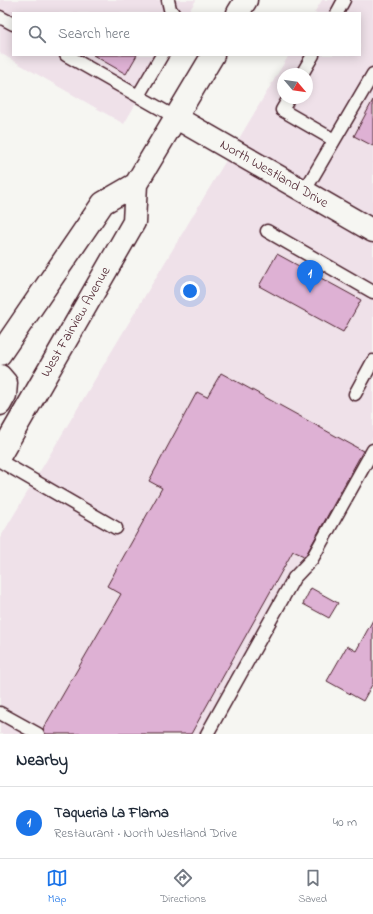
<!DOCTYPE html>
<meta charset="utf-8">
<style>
:root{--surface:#fff;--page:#f2f2f3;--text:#1f2937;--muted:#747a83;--line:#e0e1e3;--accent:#1a73e8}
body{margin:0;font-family:"Indie Flower",sans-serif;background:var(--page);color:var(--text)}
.compass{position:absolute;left:277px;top:68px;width:36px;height:36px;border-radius:50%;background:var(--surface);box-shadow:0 2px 10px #0003;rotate:119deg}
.you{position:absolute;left:190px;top:291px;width:14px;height:14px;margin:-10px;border:3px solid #fff;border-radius:50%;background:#1a73e8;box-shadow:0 0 0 6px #1a73e833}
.badge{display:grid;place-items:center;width:26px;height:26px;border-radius:50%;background:var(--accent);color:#fff;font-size:13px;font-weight:700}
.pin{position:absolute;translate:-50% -33px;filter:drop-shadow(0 1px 2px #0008)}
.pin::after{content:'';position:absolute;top:21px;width:14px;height:12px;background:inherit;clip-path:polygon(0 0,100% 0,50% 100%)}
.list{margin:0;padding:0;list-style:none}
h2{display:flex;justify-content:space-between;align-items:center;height:52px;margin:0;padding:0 16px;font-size:17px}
h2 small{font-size:13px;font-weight:400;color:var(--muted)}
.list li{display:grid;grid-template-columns:26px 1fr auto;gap:12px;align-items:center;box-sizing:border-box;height:72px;padding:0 16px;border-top:1px solid var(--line)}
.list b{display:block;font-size:15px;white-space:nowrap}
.list p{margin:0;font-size:13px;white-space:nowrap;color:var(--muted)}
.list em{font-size:13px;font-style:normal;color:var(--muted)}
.icon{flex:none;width:22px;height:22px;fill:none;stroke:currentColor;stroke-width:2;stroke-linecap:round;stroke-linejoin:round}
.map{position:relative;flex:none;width:373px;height:734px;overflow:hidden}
.search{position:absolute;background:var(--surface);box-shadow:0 2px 10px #0003;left:12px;right:12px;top:12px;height:44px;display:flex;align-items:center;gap:10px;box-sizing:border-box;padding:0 14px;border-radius:0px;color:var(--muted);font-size:15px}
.sheet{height:124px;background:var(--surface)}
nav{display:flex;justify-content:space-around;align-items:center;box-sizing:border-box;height:56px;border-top:1px solid var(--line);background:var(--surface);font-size:11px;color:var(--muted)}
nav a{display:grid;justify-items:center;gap:2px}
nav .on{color:var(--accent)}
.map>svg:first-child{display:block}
.built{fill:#efe1e9;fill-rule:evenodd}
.building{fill:#deb1d4;stroke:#4a1f2b}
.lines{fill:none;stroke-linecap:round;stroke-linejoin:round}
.lane-casing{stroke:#4a1f2b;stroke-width:15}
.street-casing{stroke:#4a1f2b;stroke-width:25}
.primary-casing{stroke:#4a1f2b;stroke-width:25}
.lane{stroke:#f6f6f2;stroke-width:12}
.street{stroke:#f6f6f2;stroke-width:22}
.primary{stroke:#f6f6f2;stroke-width:22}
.labels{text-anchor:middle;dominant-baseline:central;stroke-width:4;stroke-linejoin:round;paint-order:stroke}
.street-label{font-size:14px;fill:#4a1f2b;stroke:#f6f6f2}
</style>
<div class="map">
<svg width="373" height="734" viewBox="0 0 373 734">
<rect width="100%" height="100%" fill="#f6f6f2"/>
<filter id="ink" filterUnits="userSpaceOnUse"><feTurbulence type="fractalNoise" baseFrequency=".025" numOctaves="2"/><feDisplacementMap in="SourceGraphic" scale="8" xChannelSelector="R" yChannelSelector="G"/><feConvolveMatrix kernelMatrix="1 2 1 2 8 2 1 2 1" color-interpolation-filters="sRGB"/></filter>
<g filter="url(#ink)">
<!-- built -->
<path class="built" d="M0,0h196l-8,13h-175v42h151l-40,69 -124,-71z
M322,0h51v437l-161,297h-212v-196l289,-483h71v-42h-46zM283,74h24v24h-24z"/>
<!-- building -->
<path class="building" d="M93,55h44l-11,19z
M373,100v46l-19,-10z
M277,254l84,46 -18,32 -84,-46z
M221,373l142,78 -57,104 -2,1 -11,-5 -102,183h-146l-2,-5 78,-135 -14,-8 55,-98 -13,-7 48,-89 10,5z
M311,588l27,15 -9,15 -26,-14z
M373,620v63l-10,18 -36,-20 20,-35 9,5z"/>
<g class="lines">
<defs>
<path id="lane" d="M168,0l2,9 3,4
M337,13l7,-13
M0,17l13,7
M66,55l109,62
M302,74l11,-19
M138,96l24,-41
M289,98l-7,12 52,30
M304,192l69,-118
M267,231l106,61
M355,394l18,-33
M0,461l116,67
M0,713l38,21
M207,734l87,-156 18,-19 61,-109"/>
<path id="street" d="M175,117l198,114"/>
<path id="primary" d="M238,13l8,-13
M0,354l103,-151 33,-19
M0,376l6,7 -1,12 -5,9
M0,455l134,-233 2,-38 77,-129"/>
</defs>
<!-- lane casing -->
<use href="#lane" class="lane-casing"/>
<!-- street casing -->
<use href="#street" class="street-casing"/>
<!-- primary casing -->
<use href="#primary" class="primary-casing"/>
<!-- lane -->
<use href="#lane" class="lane"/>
<!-- street -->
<use href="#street" class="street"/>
<!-- primary -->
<use href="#primary" class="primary"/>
</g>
</g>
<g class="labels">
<!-- street labels -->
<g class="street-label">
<text transform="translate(274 174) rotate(30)">North Westland Drive</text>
<text transform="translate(76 322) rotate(-60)">West Fairview Avenue</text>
</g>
</g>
</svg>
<svg class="compass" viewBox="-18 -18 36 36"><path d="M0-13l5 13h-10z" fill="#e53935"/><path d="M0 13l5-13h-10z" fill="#747a83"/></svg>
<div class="you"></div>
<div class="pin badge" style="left:310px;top:293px">1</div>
<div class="search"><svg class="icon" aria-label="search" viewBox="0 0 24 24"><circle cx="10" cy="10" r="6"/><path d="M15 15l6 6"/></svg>Search here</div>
</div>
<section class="sheet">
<h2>Nearby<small></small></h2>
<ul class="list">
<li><span class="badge">1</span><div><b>Taqueria La Flama</b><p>Restaurant · North Westland Drive</p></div><em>40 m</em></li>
</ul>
</section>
<nav>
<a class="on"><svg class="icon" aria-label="map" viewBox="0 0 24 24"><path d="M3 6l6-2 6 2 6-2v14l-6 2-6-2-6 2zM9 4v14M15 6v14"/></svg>Map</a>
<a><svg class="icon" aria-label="directions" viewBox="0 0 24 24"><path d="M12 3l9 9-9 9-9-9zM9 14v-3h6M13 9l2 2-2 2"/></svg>Directions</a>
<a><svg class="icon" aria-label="saved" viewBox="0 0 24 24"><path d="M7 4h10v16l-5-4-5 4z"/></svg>Saved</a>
</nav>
